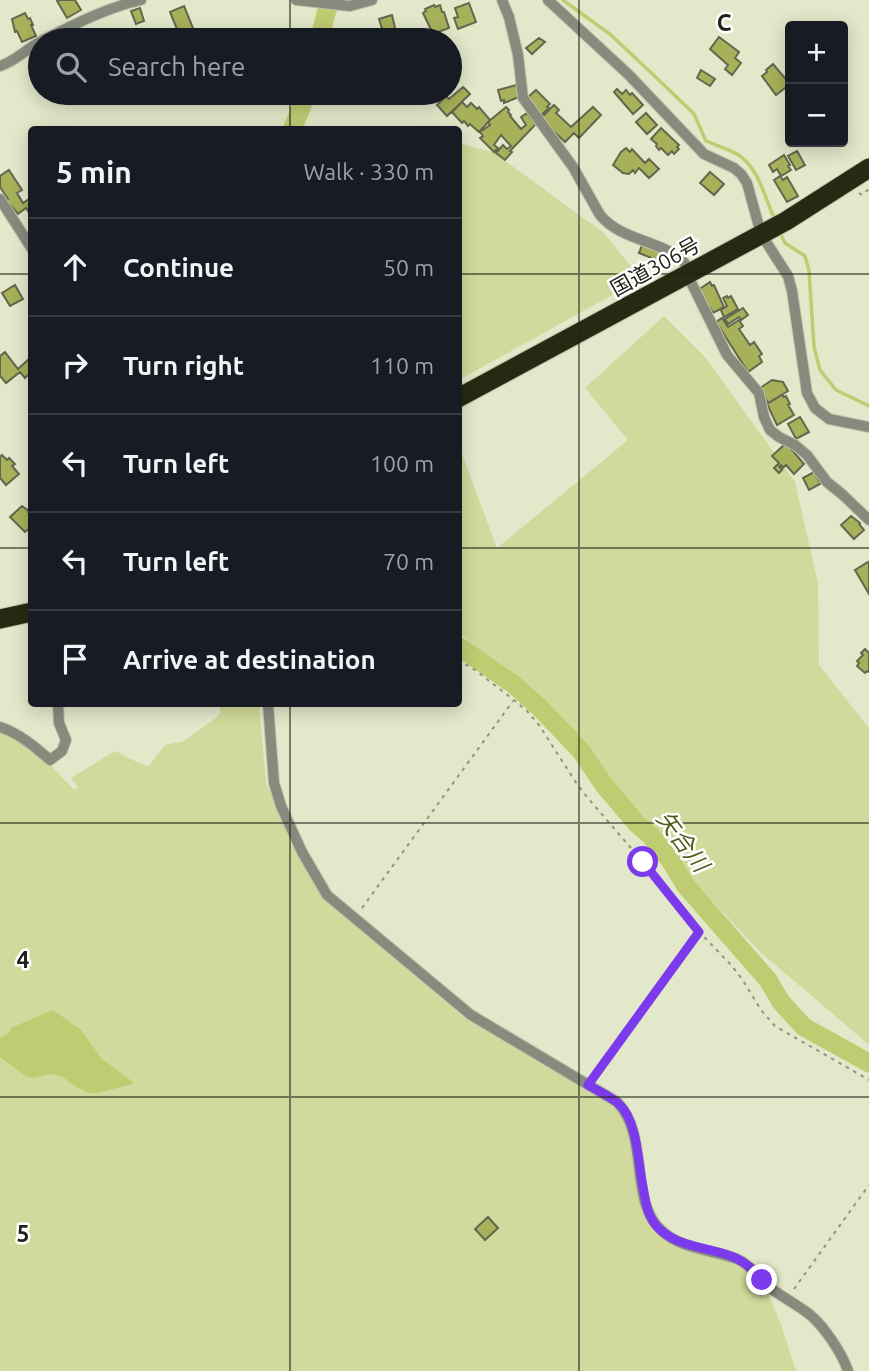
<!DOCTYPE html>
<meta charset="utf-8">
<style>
:root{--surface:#171b24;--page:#242831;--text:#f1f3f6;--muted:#9ea1a6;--line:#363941}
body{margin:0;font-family:Ubuntu,"Noto Sans JP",sans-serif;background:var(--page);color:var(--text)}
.controls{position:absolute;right:21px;top:21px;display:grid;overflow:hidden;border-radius:7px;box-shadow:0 4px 18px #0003}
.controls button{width:63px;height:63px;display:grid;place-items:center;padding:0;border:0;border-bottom:2px solid var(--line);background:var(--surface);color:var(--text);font:35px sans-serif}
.stop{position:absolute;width:21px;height:21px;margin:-16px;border:5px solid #7c3aed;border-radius:50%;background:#fff}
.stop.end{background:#7c3aed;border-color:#fff;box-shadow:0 2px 7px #0008}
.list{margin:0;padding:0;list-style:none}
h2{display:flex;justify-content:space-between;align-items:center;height:91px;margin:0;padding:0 28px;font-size:30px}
h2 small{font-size:23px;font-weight:400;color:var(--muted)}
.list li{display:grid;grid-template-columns:46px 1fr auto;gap:21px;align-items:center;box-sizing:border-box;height:98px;padding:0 28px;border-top:2px solid var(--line)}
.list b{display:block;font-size:26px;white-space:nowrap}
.list em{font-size:23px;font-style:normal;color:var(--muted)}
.icon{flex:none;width:38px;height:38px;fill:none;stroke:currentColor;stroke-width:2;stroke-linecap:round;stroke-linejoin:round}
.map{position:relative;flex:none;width:869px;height:1371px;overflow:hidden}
.search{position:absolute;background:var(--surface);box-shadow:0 4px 18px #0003;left:28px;top:28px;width:434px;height:77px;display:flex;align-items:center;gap:18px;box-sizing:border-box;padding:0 24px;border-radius:38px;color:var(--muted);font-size:26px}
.panel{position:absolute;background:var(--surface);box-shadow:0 4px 18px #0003;left:28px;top:126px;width:434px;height:581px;border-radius:7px}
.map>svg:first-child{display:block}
.green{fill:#d1da9c}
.water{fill:#c0cc72}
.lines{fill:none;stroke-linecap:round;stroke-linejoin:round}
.stream{stroke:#c0cc72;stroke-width:3.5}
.river{stroke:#c0cc72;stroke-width:19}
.building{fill:#a7b159;stroke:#63674d;stroke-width:2}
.street-casing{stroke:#c0c4aa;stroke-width:12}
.highway-casing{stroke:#c0c4aa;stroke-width:21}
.path{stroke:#91947f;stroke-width:2;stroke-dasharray:3.5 5;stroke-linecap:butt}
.street{stroke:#888a7e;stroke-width:10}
.highway{stroke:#272912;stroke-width:19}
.route{stroke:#7c3aed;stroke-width:9}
.grid{fill:none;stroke:#1f2016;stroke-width:2;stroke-opacity:0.55}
.labels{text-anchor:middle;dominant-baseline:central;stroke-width:5;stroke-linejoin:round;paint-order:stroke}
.street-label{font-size:21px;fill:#1f2016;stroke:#fff}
.water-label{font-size:23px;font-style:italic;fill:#535919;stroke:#fff}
.grid-label{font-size:23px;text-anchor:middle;font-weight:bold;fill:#1f2016;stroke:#fff;stroke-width:5;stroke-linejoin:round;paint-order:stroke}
</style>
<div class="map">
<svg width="869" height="1371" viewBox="0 0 869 1371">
<rect width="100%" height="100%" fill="#e3e8ca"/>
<!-- green -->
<path class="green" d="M458,143l35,9 111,81 37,46 -182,101z
M664,316l42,42 89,124 23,101 1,82 50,63v317l-110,-94 -300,-320v-185l38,102 131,-108 -43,-52z
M220,704h39l7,78 16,38 63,97 115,97 156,93 7,11 4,12 16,83c3,6 6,13 11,18 18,18 53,22 77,31 15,6 27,19 39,30v6l12,29 14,44h-796v-640l40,23 34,36 4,-3 -7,-9 44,-27 26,13 8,2 16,-21 19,-4 32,-23 4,-5z"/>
<!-- water -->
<path class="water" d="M53,1010l27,19 22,30 31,23v2l-36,9h-9l-18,-10 -7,-6 -11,-3 -20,4 -5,-1 -27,-20v-19l10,-6 1,-4z"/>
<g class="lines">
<!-- stream -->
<path class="stream" d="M563,0l48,35 52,49 31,30 12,27c10,4 21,8 31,13 22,13 28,45 38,66
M779,231l6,12 20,13 4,15 5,76 6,23 16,20 33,16"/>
<!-- river -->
<path class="river" d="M319,40l8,-30 5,-10
M292,130l15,-37
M458,646l55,38 27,24 41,43 23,34 33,39 13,11 20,25 16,26 82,94 13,22 23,25 65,36"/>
</g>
<!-- building -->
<path class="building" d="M59,0h16l6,10 -14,8 -10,-17z
M469,3l7,19 -18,7 -4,-11 4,-1 -3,-9z
M434,5l1,2 5,-2 2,7h2l5,16 -16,6 -10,-21 3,-2 -1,-2z
M184,6l11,27 -14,6 -11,-27z
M140,8l4,13 -8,3 -5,-13z
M25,13l3,6 2,-1 3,7h-2l5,11 -14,6 -5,-11 -2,1 -3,-13z
M392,15l4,17 -12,3 -5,-16z
M119,30l6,10h-25l-2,-3 9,-5 2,4z
M719,37l20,15 -4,6 6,5 -9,12 -7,-6 3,-4 -18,-16z
M539,38l6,4 -13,12 -6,-6z
M773,64l17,20 -14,11 -14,-19 5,-4 -1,-2z
M701,70l14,9 -5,7 -13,-8z
M516,85l3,12 -15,6v-3l-3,1 -3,-11z
M463,87l7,7 -23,22 -10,-11 9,-9 3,3z
M617,89l5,5 4,-4 4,5 2,-2 11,12 -10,9 -19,-22z
M536,90l14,14 -3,3 2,1 -10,9 -13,-18z
M462,102l5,5 4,-4 6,6 2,-2 11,13 -11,12 -9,-8 -2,2 -4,-5 -2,2 -10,-11z
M554,105l5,5 -3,3 15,14 22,-20 8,8 -22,23 -5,-5 -9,9 -18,-17 -6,-7z
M506,107l3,3 -1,2 3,3 -1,1 11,13 5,-4 -5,-8 6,-4 9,11 -26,27 2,1 -7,8 -9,-7 7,-8 4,4 4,-3 -10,-11 -7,10 4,3 -4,4 -14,-14 3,-2 -3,-4 10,-7 -2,-3z
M646,113l11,12 -10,9 -11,-12z
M661,128l18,17 -2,2 2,2 -5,5 -2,-3 -4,4 -7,-7 -2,2 -3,-4 1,-2 -6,-5z
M626,148l4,4 2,-3 13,14 4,-4 10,10 -10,9 -10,-10 -4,5 -2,-3 -4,4 -6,-1 -10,-8 8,-13z
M797,151l8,14 -9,5 -8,-14z
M784,155l6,10 -2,1 3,4 -10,6 -4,-7 -4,3 -4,-7z
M9,170l13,20 -5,3 6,10 9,-6v12l-4,2 -2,-3 -8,6 -12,-14 2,-1 -8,-12v-11z
M710,172l14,12 -10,11 -14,-12z
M780,176l3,4 4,-3 11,19 -11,6 -13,-22z
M643,243l20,8 -4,10 -20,-8z
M710,282l2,4 2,-1 10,22 -11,6 -3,-5 -1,1 -11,-19z
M15,285l8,14 -13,7 -8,-13z
M727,296l1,2 3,-2 7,13 -14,8 -3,-7 6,-4 -4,-8z
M743,308l5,7 -7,5 -2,-3 -11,7 -3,-5z
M722,318l6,9 11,-7 4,6 -4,3 11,16 4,-3 8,12 -3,2 3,6 -14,10 -32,-50z
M5,352l13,17 10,-9 4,4v7l-7,7 -5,-6 -14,11 -6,-7v-20z
M772,380l11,2 5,9 -20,12 -8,-15z
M782,395l2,2 2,-1 4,8 -2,1 6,10 -17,10 -10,-21z
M800,417l9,15 -13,7 -8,-15z
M787,444l17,20 -10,10 -8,-9 -3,3 -2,-3 -2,1 3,4 -3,3 -5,-5 5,-5 -7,-7 12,-11z
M2,455l5,5 2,-2 6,6 -3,2 7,8 -13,11 -6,-7v-21z
M814,472l5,9 1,-1 2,3 -13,7 -6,-12z
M22,506l7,5 -1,1 4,4v13l-2,-1 -5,4 -15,-15z
M851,516l9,7 -1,1 5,6 -10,9 -13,-14z
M868,562l1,2v30l-14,-24z
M865,649l4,4v19l-2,-1 -2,2 -8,-7 2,-3 -2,-2 6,-6 -2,-2z
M488,1217l10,11 -13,12 -10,-11z"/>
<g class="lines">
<defs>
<path id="street" d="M296,0l54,6 22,-6
M502,0l7,17 9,38 5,43 50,69 27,48c19,23 52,25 76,40 6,4 11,11 15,17
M548,0l81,75 75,79 30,14 7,6 6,9 14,51 27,42 4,15 15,102 8,15 14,11 40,8
M43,40c32,-16 63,-32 98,-40
M0,66c16,-5 26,-17 40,-24
M0,199l32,50
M687,274l40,81 32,38 5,24 6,13 9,7 16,8 12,10 20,27 16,13 26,25
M268,704l6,79 7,23 21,46 25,43 144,120 146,87c33,34 11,99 45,129 19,18 51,19 75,28 14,6 21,18 32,28 13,10 27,17 40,27 15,12 33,39 39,57
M0,727c20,7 34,19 50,33l12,-9 4,-11 -7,-17 -1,-19"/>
<path id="highway" d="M458,398l328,-177 83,-53
M0,619l32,-7"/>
</defs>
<!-- street casing -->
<use href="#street" class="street-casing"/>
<!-- highway casing -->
<use href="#highway" class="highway-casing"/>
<!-- path -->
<path class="path" d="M859,193l3,2 7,-6
M458,660l17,10 39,30 13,11 12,14 36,56 12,16 56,65 44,57 44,46 11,14 19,31 14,16 94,54
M362,908l151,-207
M594,1076l104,-143
M794,1289l75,-104"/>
<!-- street -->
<use href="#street" class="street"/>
<!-- highway -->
<use href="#highway" class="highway"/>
</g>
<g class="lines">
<!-- route -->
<path class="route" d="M643,862l56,70 -111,153c10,6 23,11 32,20 18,18 18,58 23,82 2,12 4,26 11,36 23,30 66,21 93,42 6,4 10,10 15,15"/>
</g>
<!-- grid -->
<path class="grid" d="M290,0v40M579,0v1371M290,93v37M0,274h32M458,274h411M0,548h32M458,548h411M290,704v667M0,823h869M0,1097h869"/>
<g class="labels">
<!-- street labels -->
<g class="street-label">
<text transform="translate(655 266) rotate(-29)">国道306号</text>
</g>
<!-- water labels -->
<g class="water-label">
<text transform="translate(683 841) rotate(53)">矢合川</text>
</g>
</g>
<g class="grid-label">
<text x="724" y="31">C</text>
<text x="23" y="968">4</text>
<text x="23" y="1242">5</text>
</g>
</svg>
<div class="controls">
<button>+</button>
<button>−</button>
</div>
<div class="stop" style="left:643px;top:862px"></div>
<div class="stop end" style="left:762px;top:1280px"></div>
<div class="search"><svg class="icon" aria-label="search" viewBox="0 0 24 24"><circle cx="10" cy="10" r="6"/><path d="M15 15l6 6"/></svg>Search here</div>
<section class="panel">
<h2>5 min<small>Walk · 330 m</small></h2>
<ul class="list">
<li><svg class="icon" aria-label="ahead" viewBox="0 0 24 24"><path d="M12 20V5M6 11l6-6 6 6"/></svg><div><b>Continue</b></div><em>50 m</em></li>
<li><svg class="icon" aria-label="right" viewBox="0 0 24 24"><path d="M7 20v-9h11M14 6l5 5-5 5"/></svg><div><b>Turn right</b></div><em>110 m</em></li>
<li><svg class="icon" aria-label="left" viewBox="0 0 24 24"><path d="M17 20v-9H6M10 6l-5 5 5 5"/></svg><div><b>Turn left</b></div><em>100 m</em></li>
<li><svg class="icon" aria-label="left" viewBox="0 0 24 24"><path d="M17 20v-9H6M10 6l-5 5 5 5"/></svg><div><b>Turn left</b></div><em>70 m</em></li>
<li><svg class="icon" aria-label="arrive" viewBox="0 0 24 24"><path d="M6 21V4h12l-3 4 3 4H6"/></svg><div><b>Arrive at destination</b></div></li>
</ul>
</section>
</div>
